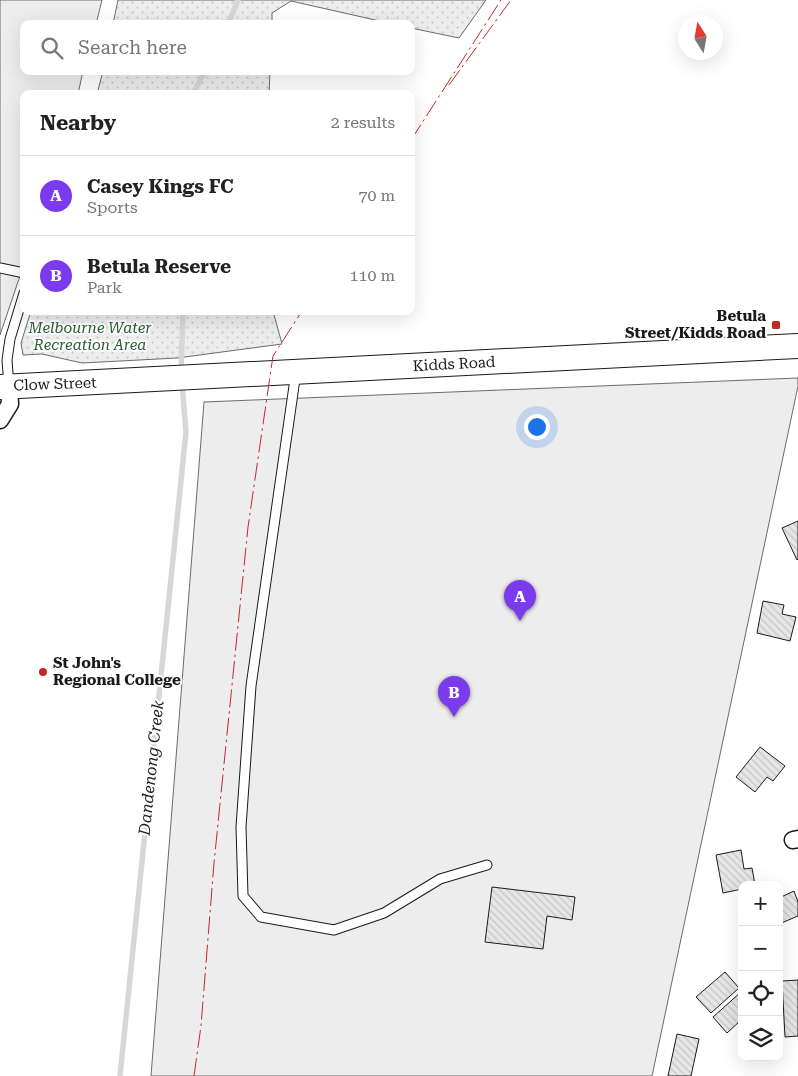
<!DOCTYPE html>
<meta charset="utf-8">
<style>
:root{--surface:#fff;--page:#f6f6f6;--text:#222;--muted:#767676;--line:#e0e0e0;--accent:#7c3aed}
body{margin:0;font-family:"Roboto Serif",serif;background:var(--page);color:var(--text)}
.controls{position:absolute;right:15px;bottom:15px;display:grid;overflow:hidden;border-radius:10px;box-shadow:0 5px 20px #0002}
.controls button{width:45px;height:45px;display:grid;place-items:center;padding:0;border:0;border-bottom:1px solid var(--line);background:var(--surface);color:var(--text);font:25px sans-serif}
.compass{position:absolute;left:678px;top:15px;width:45px;height:45px;border-radius:50%;background:var(--surface);box-shadow:0 5px 20px #0002;rotate:349deg}
.you{position:absolute;left:536px;top:426px;width:18px;height:18px;margin:-12px;border:4px solid #fff;border-radius:50%;background:#1a73e8;box-shadow:0 0 0 8px #1a73e833}
.badge{display:grid;place-items:center;width:32px;height:32px;border-radius:50%;background:var(--accent);color:#fff;font-size:16px;font-weight:700}
.pin{position:absolute;translate:-50% -41px;filter:drop-shadow(0 1px 2px #0008)}
.pin::after{content:'';position:absolute;top:26px;width:18px;height:15px;background:inherit;clip-path:polygon(0 0,100% 0,50% 100%)}
.list{margin:0;padding:0;list-style:none}
h2{display:flex;justify-content:space-between;align-items:center;height:65px;margin:0;padding:0 20px;font-size:21px}
h2 small{font-size:16px;font-weight:400;color:var(--muted)}
.list li{display:grid;grid-template-columns:32px 1fr auto;gap:15px;align-items:center;box-sizing:border-box;height:80px;padding:0 20px;border-top:1px solid var(--line)}
.list b{display:block;font-size:19px;white-space:nowrap}
.list p{margin:0;font-size:16px;white-space:nowrap;color:var(--muted)}
.list em{font-size:16px;font-style:normal;color:var(--muted)}
.icon{flex:none;width:28px;height:28px;fill:none;stroke:currentColor;stroke-width:2;stroke-linecap:round;stroke-linejoin:round}
.map{position:relative;flex:none;width:798px;height:1076px;overflow:hidden}
.search{position:absolute;background:var(--surface);box-shadow:0 5px 20px #0002;left:20px;top:20px;width:395px;height:55px;display:flex;align-items:center;gap:12px;box-sizing:border-box;padding:0 18px;border-radius:10px;color:var(--muted);font-size:19px}
.panel{position:absolute;background:var(--surface);box-shadow:0 5px 20px #0002;left:20px;top:90px;width:395px;height:225px;border-radius:10px}
.map>svg:first-child{display:block}
.grass{fill:url(#grass-dots);stroke:#6a6a6a}
.park{fill:#ededed;stroke:#6a6a6a}
.lines{fill:none;stroke-linecap:round;stroke-linejoin:round}
.stream{stroke:#d7d7d7;stroke-width:5.5}
.building{fill:url(#building-back-hatch);stroke:#1a1a1a}
.service-casing{stroke:#1a1a1a;stroke-width:11}
.minor-casing{stroke:#1a1a1a;stroke-width:19}
.secondary-casing{stroke:#1a1a1a;stroke-width:26}
.service{stroke:#fff;stroke-width:9}
.minor{stroke:#fff;stroke-width:16}
.secondary{stroke:#fff;stroke-width:24}
.power{stroke:#c62828;stroke-width:1;stroke-dasharray:18 4 2.5 4;stroke-linecap:butt}
.poi-dot{fill:#c62828;stroke:#fff;stroke-width:2}
.labels{text-anchor:middle;dominant-baseline:central;stroke-width:4;stroke-linejoin:round;paint-order:stroke}
.poi-label{font-size:15px;font-weight:bold;fill:#1a1a1a;stroke:#fff;text-anchor:end}
.park-label{font-size:15px;font-style:italic;fill:#2b5a34;stroke:#fff}
.street-label{font-size:15px;fill:#1a1a1a;stroke:#fff}
.water-label{font-size:16px;font-style:italic;fill:#1a1a1a;stroke:#fff}
</style>
<div class="map">
<svg width="798" height="1076" viewBox="0 0 798 1076">
<defs>
<pattern id="grass-dots" width="8" height="8" patternUnits="userSpaceOnUse" patternTransform="scale(1.25)"><rect width="8" height="8" fill="#ededed"/><path d="M2 2h.1M6 6h.1" fill="none" stroke="#cbcbcb" stroke-width="1.8" stroke-linecap="round"/></pattern>
<pattern id="building-back-hatch" width="6" height="6" patternUnits="userSpaceOnUse" patternTransform="scale(1.25)"><rect width="6" height="6" fill="#e6e6e6"/><path d="M-1 5l2 2M0 0l6 6M5-1l2 2" fill="none" stroke="#c5c5c5"/></pattern>
</defs>
<rect width="100%" height="100%" fill="#fff"/>
<!-- grass -->
<path class="grass" d="M118,0h368l-27,38 -48,-10v-4h-18l-102,-23 -19,12v11h-159z
M103,71h167l-1,23h-172z
M31,311h242l9,33 -105,14 -95,5 -40,-9 -19,1 -2,-12z"/>
<!-- park -->
<path class="park" d="M0,0h102l-6,24h-72v47h59l-5,23h-54v170l-24,71z
M798,378v8l-146,690h-501l53,-674z"/>
<g class="lines">
<!-- stream -->
<path class="stream" d="M228,24l10,-24
M193,94l12,-23
M181,372l2,-61
M120,1076l66,-644 -4,-49"/>
</g>
<!-- building -->
<path class="building" d="M798,521v38l-1,1 -15,-32z
M763,601l21,4 -2,9 14,3 -6,24 -33,-8z
M760,747l25,19 -12,15 -6,-4 -12,15 -19,-15z
M741,850l3,19 8,-1 3,17h-13v4l-19,4 -7,-38z
M492,887l83,10 -3,23 -25,-4 -4,33 -58,-7z
M794,891l4,11v14l-19,8v-26z
M725,972l14,16 -28,25 -15,-16z
M798,980v56l-13,1 -3,-56z
M741,992l1,23 -4,3 2,3 -13,12 -14,-16z
M677,1034l22,5 -8,37h-23z"/>
<g class="lines">
<defs>
<path id="service" d="M0,268l24,5
M296,372l-45,314 -10,141 2,69 18,21 73,13 50,-17 56,-34 47,-14
M9,386l-2,-26 3,-21 14,-46"/>
<path id="minor" d="M0,420l10,-16 -1,-18
M793,840l5,-1"/>
<path id="secondary" d="M0,387l798,-41"/>
</defs>
<!-- service casing -->
<use href="#service" class="service-casing"/>
<!-- minor casing -->
<use href="#minor" class="minor-casing"/>
<!-- secondary casing -->
<use href="#secondary" class="secondary-casing"/>
<!-- service -->
<use href="#service" class="service"/>
<!-- minor -->
<use href="#minor" class="minor"/>
<!-- secondary -->
<use href="#secondary" class="secondary"/>
<!-- power -->
<path class="power" d="M449,85l62,-85
M411,140l90,-140
M194,1076l7,-50 13,-163 34,-336 25,-171 29,-45"/>
</g>
<!-- markers -->
<g class="poi-dot">
<rect x="771" y="320" width="10" height="10" rx="2.5"/>
<circle cx="43" cy="672" r="5"/>
</g>
<g class="labels">
<!-- poi labels -->
<g class="poi-label">
<text x="766" y="316">Betula<tspan x="766" dy="17">Street/Kidds Road</tspan></text>
<text x="53" y="663" text-anchor="start">St John's<tspan x="53" dy="17">Regional College</tspan></text>
</g>
<!-- park labels -->
<g class="park-label">
<text x="90" y="328">Melbourne Water<tspan x="90" dy="17">Recreation Area</tspan></text>
</g>
<!-- street labels -->
<g class="street-label">
<text transform="translate(454 364) rotate(-3)">Kidds Road</text>
<text transform="translate(55 384) rotate(-2)">Clow Street</text>
</g>
<!-- water labels -->
<g class="water-label">
<text transform="translate(151 768) rotate(-84)">Dandenong Creek</text>
</g>
</g>
</svg>
<div class="controls">
<button>+</button>
<button>−</button>
<button><svg class="icon" aria-label="locate" viewBox="0 0 24 24"><circle cx="12" cy="12" r="6"/><path d="M12 2v4M12 18v4M2 12h4M18 12h4"/></svg></button>
<button><svg class="icon" aria-label="layers" viewBox="0 0 24 24"><path d="M12 4l9 5-9 5-9-5zM3 14l9 5 9-5"/></svg></button>
</div>
<svg class="compass" viewBox="-18 -18 36 36"><path d="M0-13l5 13h-10z" fill="#e53935"/><path d="M0 13l5-13h-10z" fill="#767676"/></svg>
<div class="you"></div>
<div class="pin badge" style="left:520px;top:621px">A</div>
<div class="pin badge" style="left:454px;top:717px">B</div>
<div class="search"><svg class="icon" aria-label="search" viewBox="0 0 24 24"><circle cx="10" cy="10" r="6"/><path d="M15 15l6 6"/></svg>Search here</div>
<section class="panel">
<h2>Nearby<small>2 results</small></h2>
<ul class="list">
<li><span class="badge">A</span><div><b>Casey Kings FC</b><p>Sports</p></div><em>70 m</em></li>
<li><span class="badge">B</span><div><b>Betula Reserve</b><p>Park</p></div><em>110 m</em></li>
</ul>
</section>
</div>
